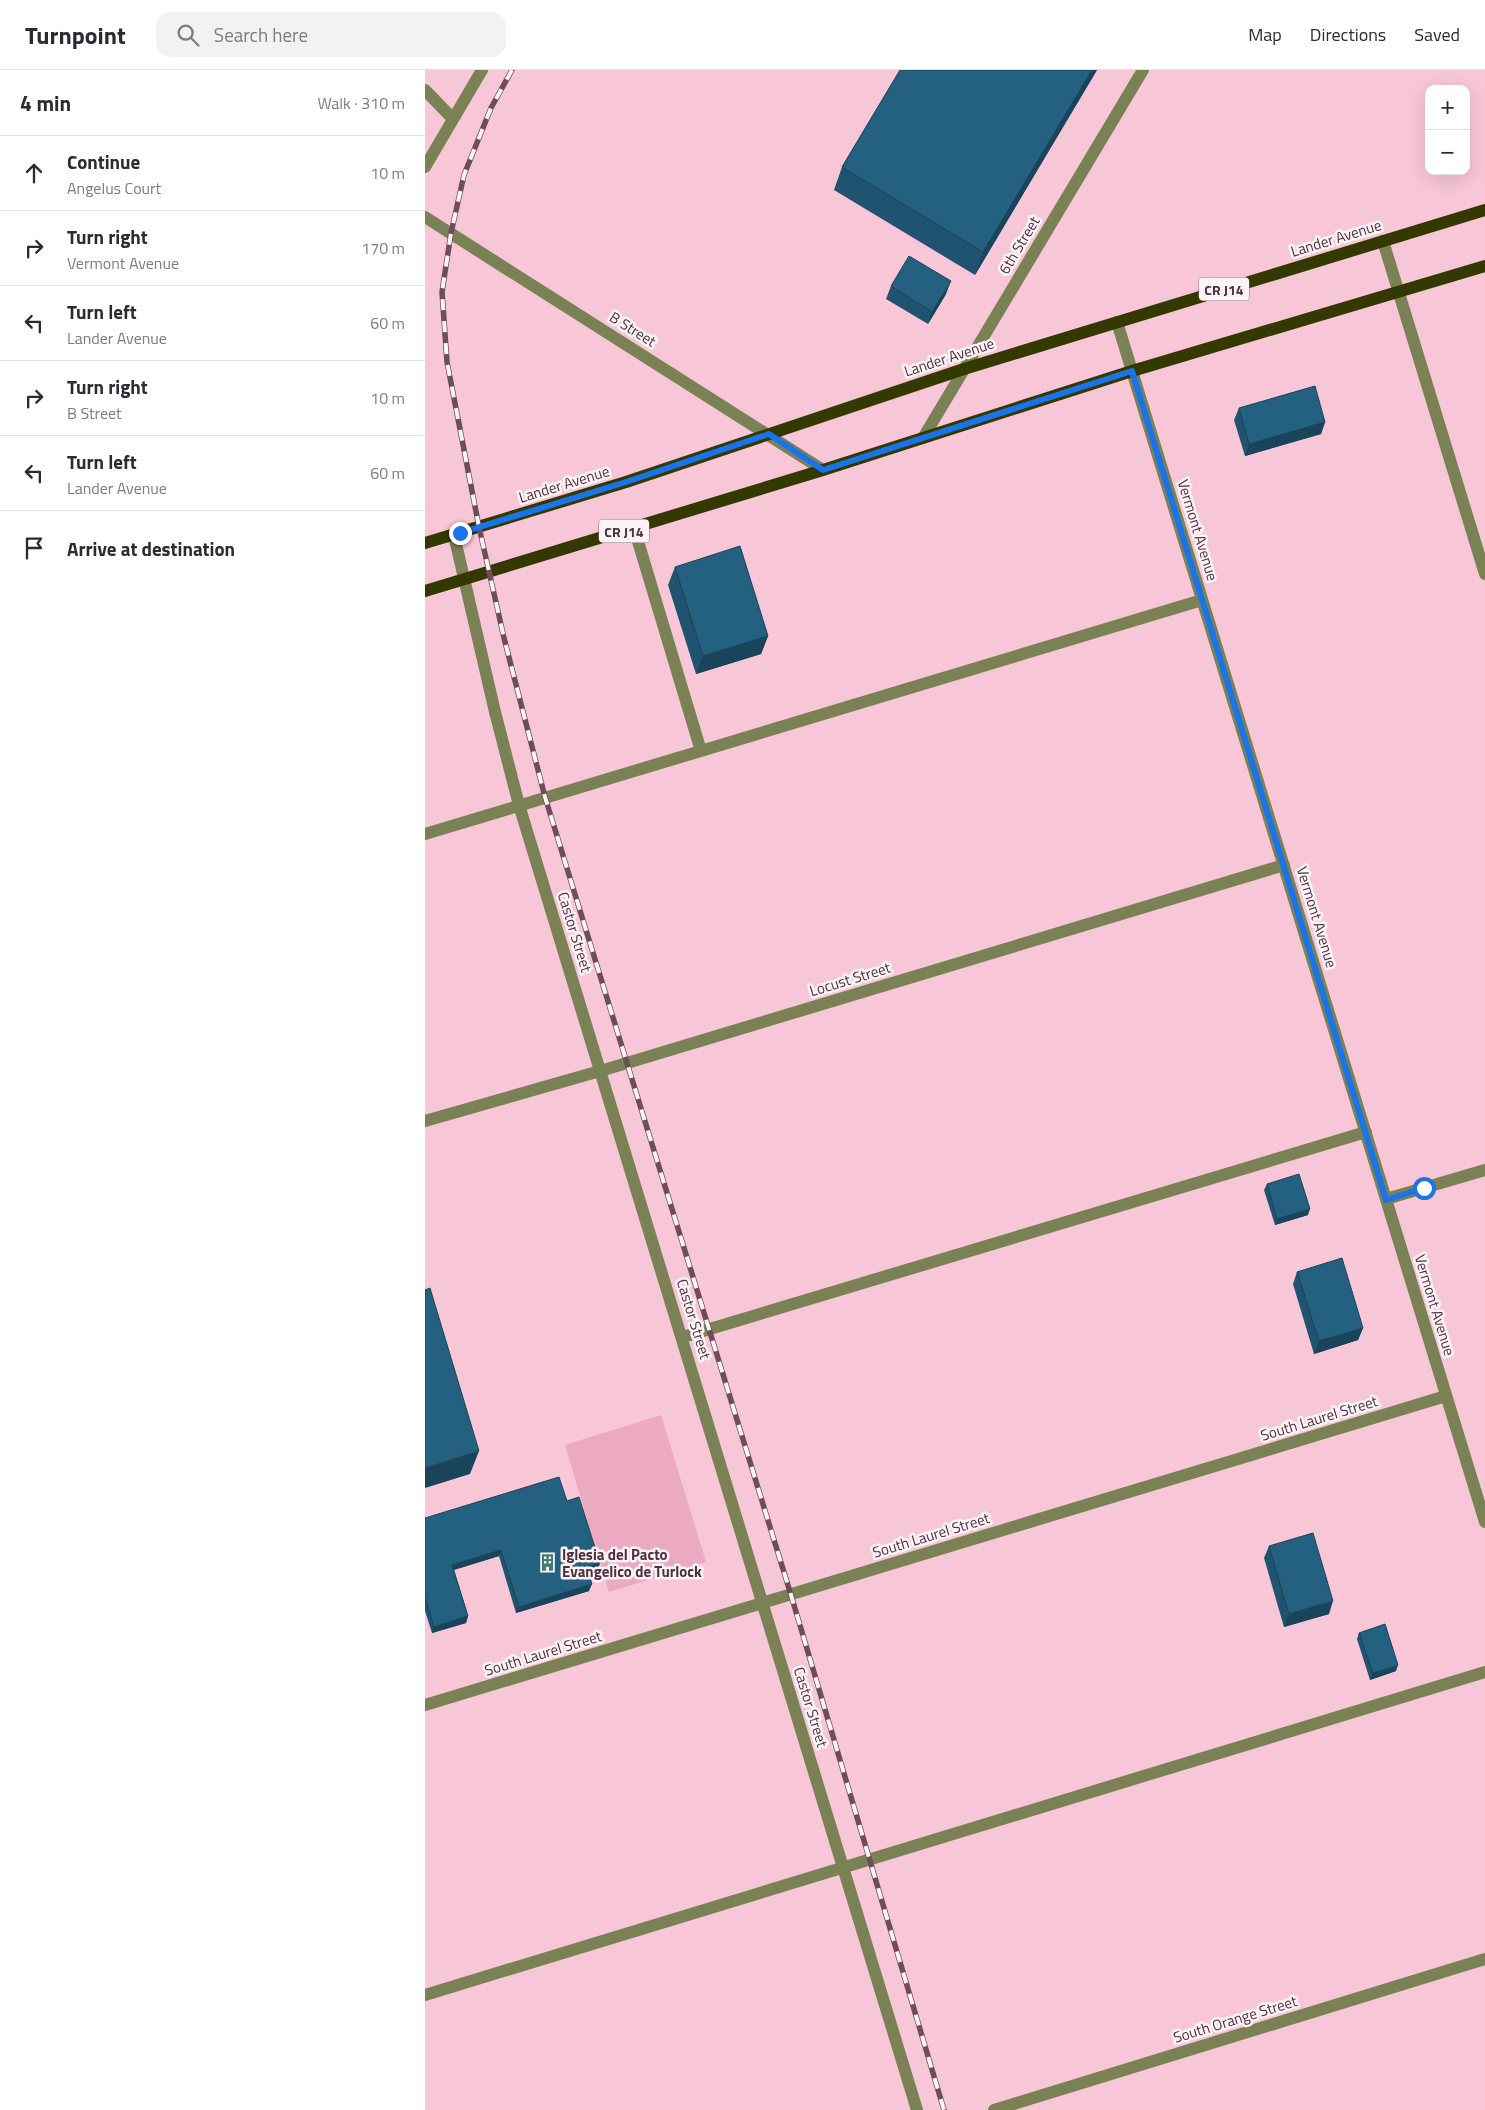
<!DOCTYPE html>
<meta charset="utf-8">
<style>
:root{--surface:#fff;--page:#f2f2f3;--text:#2b2b33;--muted:#7c7c81;--line:#e1e1e2}
body{margin:0;font-family:"Titillium Web",sans-serif;background:var(--page);color:var(--text)}
.controls{position:absolute;right:15px;top:15px;display:grid;overflow:hidden;border-radius:10px;box-shadow:0 5px 20px #0002}
.controls button{width:45px;height:45px;display:grid;place-items:center;padding:0;border:0;border-bottom:1px solid var(--line);background:var(--surface);color:var(--text);font:25px sans-serif}
.stop{position:absolute;width:15px;height:15px;margin:-11px;border:4px solid #1a73e8;border-radius:50%;background:#fff}
.stop.end{background:#1a73e8;border-color:#fff;box-shadow:0 1px 5px #0008}
.list{margin:0;padding:0;list-style:none}
h2{display:flex;justify-content:space-between;align-items:center;height:65px;margin:0;padding:0 20px;font-size:21px}
h2 small{font-size:16px;font-weight:400;color:var(--muted)}
.list li{display:grid;grid-template-columns:32px 1fr auto;gap:15px;align-items:center;box-sizing:border-box;height:75px;padding:0 20px;border-top:1px solid var(--line)}
.list b{display:block;font-size:19px;white-space:nowrap}
.list p{margin:0;font-size:16px;white-space:nowrap;color:var(--muted)}
.list em{font-size:16px;font-style:normal;color:var(--muted)}
.icon{flex:none;width:28px;height:28px;fill:none;stroke:currentColor;stroke-width:2;stroke-linecap:round;stroke-linejoin:round}
.map{position:relative;flex:none;width:1060px;height:2040px;overflow:hidden}
header{display:flex;align-items:center;gap:30px;box-sizing:border-box;height:70px;padding:0 25px;background:var(--surface);border-bottom:1px solid var(--line)}
header strong{font-size:24px}
nav{display:flex;gap:28px;margin-inline-start:auto;font-size:18px}
.search{width:350px;height:45px;background:var(--page);display:flex;align-items:center;gap:12px;box-sizing:border-box;padding:0 18px;border-radius:15px;color:var(--muted);font-size:19px}
main{display:flex}
aside{flex:1;background:var(--surface)}
.map>svg:first-child{display:block}
.green{fill:#ebaac2}
.lines{fill:none;stroke-linecap:round;stroke-linejoin:round}
.minor{stroke:#7a8154;stroke-width:12}
.major{stroke:#343902;stroke-width:12}
.rail-casing{stroke:#6f4c59;stroke-width:5.5}
.rail{stroke:#fdf4f7;stroke-width:4;stroke-dasharray:11;stroke-linecap:butt}
.wall{fill:#1f536f}
.shaded-wall{fill:#19445a}
.building{fill:#246181;stroke:#19445a}
.route{stroke:#1a73e8;stroke-width:6}
.labels{text-anchor:middle;dominant-baseline:central;stroke-width:5;stroke-linejoin:round;paint-order:stroke}
.shield{fill:#fdf4f7;stroke:#846b74;stroke-width:1}
.shield-label{font-size:14px;font-weight:bold;fill:#50303c}
.street-label{font-size:15px;fill:#50303c;stroke:#fdf4f7}
.poi-label{font-size:15px;font-weight:bold;fill:#50303c;stroke:#fdf4f7;text-anchor:start}
</style>
<header>
<strong>Turnpoint</strong>
<div class="search"><svg class="icon" aria-label="search" viewBox="0 0 24 24"><circle cx="10" cy="10" r="6"/><path d="M15 15l6 6"/></svg>Search here</div>
<nav><a>Map</a><a>Directions</a><a>Saved</a></nav>
</header>
<main>
<aside>
<h2>4 min<small>Walk · 310 m</small></h2>
<ul class="list">
<li><svg class="icon" aria-label="ahead" viewBox="0 0 24 24"><path d="M12 20V5M6 11l6-6 6 6"/></svg><div><b>Continue</b><p>Angelus Court</p></div><em>10 m</em></li>
<li><svg class="icon" aria-label="right" viewBox="0 0 24 24"><path d="M7 20v-9h11M14 6l5 5-5 5"/></svg><div><b>Turn right</b><p>Vermont Avenue</p></div><em>170 m</em></li>
<li><svg class="icon" aria-label="left" viewBox="0 0 24 24"><path d="M17 20v-9H6M10 6l-5 5 5 5"/></svg><div><b>Turn left</b><p>Lander Avenue</p></div><em>60 m</em></li>
<li><svg class="icon" aria-label="right" viewBox="0 0 24 24"><path d="M7 20v-9h11M14 6l5 5-5 5"/></svg><div><b>Turn right</b><p>B Street</p></div><em>10 m</em></li>
<li><svg class="icon" aria-label="left" viewBox="0 0 24 24"><path d="M17 20v-9H6M10 6l-5 5 5 5"/></svg><div><b>Turn left</b><p>Lander Avenue</p></div><em>60 m</em></li>
<li><svg class="icon" aria-label="arrive" viewBox="0 0 24 24"><path d="M6 21V4h12l-3 4 3 4H6"/></svg><div><b>Arrive at destination</b></div></li>
</ul>
</aside>
<div class="map">
<svg width="1060" height="2040" viewBox="0 0 1060 2040">
<rect width="100%" height="100%" fill="#f7c6d7"/>
<!-- green -->
<path class="green" d="M236,1345l45,147 -97,30 -44,-147z"/>
<g class="lines">
<!-- minor -->
<path class="minor" d="M0,20l28,29
M0,97l57,-97
M0,147l398,253
M958,171l102,333
M692,252l368,1200
M498,368l220,-368
M209,458l67,223
M29,465l41,177 24,93 398,1305
M0,764l777,-234
M0,1051l182,-52 677,-204
M961,1129l99,-29
M258,1267l683,-205
M0,1635l1021,-309
M0,1925l1060,-323
M569,2040l491,-151"/>
<!-- major -->
<path class="major" d="M0,473l201,-61 338,-113 521,-159
M0,521l398,-121 309,-99 353,-105"/>
<defs>
<path id="rail" d="M87,0l-21,38 -27,67 -13,58 -9,59 5,70 32,165 25,111 41,159 246,798 153,515"/>
</defs>
<!-- rail casing -->
<use href="#rail" class="rail-casing"/>
<!-- rail -->
<use href="#rail" class="rail"/>
</g>
<!-- wall -->
<path class="wall" d="M475,0h197l-122,205 -141,-85 8,-23z
M466,216l55,8 -18,30 -42,-25z
M814,338l86,14 -4,12 -76,22 -11,-36z
M250,497l93,69 -7,18 -65,20 -28,-89z
M842,1114l41,31 -33,10 -11,-35z
M872,1202l66,56 -5,12 -44,14 -21,-70z
M142,1431l31,69 -10,3 1,18 -73,22 -17,-57 -45,14 14,46 -2,7 -34,10 -7,-22v-93z
M844,1476l60,68 -45,13 -20,-69z
M934,1563l37,38 -26,9 -13,-41z"/>
<!-- shaded-wall -->
<path class="shaded-wall" d="M667,0h5l-122,205 8,-23z
M526,211l-5,13 -18,30 4,-12z
M900,352l-4,12 -76,22 4,-12z
M343,566l-7,18 -65,20 7,-18z
M885,1139l-2,6 -33,10 2,-6z
M938,1258l-5,12 -44,14 5,-13z
M54,1381l-9,23 -45,14v-20z
M76,1480l-2,6 -49,15 2,-6z
M175,1493l-2,7 -14,4 2,-7z
M167,1514l-3,7 -73,22 3,-6z
M908,1531l-4,13 -45,13 5,-13z
M43,1546l-2,7 -34,10 2,-6z
M973,1595l-2,6 -26,9 3,-7z"/>
<!-- building -->
<path class="building" d="M475,0h192l-109,182 -141,-85z
M484,186l42,25 -19,31 -41,-26z
M890,316l10,36 -76,22 -10,-36z
M315,476l28,90 -65,20 -28,-89z
M874,1104l11,35 -33,10 -10,-35z
M917,1188l21,70 -44,13 -22,-69z
M5,1218l49,163 -54,17v-178z
M134,1407l8,24 12,-4 21,66 -14,4 6,17 -73,23 -18,-57 -49,15 16,51 -34,11 -9,-30v-79z
M888,1463l20,68 -44,13 -20,-68z
M960,1554l13,41 -25,8 -14,-40z"/>
<g class="lines">
<!-- route -->
<path class="route" d="M35,463l166,-51 143,-48 54,36 309,-99 254,829 38,-12"/>
</g>
<!-- icons -->
<defs>
<symbol id="building-bare" viewBox="-9 -9 18 18"><path d="M-4-6H4V6H1V3H-1V6H-4ZM-2.5-4.3h1.7v1.8h-1.7ZM.8-4.3h1.7v1.8H.8ZM-2.5-1h1.7V.8h-1.7ZM.8-1h1.7V.8H.8Z" fill="#3c7d6d" stroke="#fdf4f7" stroke-width="2.5" paint-order="stroke"/></symbol>
</defs>
<g fill-rule="evenodd">
<use href="#building-bare" x="110" y="1480" width="25" height="25"/>
</g>
<g class="labels">
<!-- shield labels -->
<g class="shield">
<rect x="774" y="207.5" width="50" height="23" rx="4"/>
<rect x="174" y="449.5" width="50" height="23" rx="4"/>
</g>
<g class="shield-label">
<text x="799" y="219">CR J14</text>
<text x="199" y="461">CR J14</text>
</g>
<!-- street labels -->
<g class="street-label">
<text transform="translate(911 168) rotate(-17)">Lander Avenue</text>
<text transform="translate(594 175) rotate(-59)">6th Street</text>
<text transform="translate(208 259) rotate(32)">B Street</text>
<text transform="translate(524 287) rotate(-18)">Lander Avenue</text>
<text transform="translate(139 414) rotate(-17)">Lander Avenue</text>
<text transform="translate(773 460) rotate(73)">Vermont Avenue</text>
<text transform="translate(892 847) rotate(73)">Vermont Avenue</text>
<text transform="translate(150 862) rotate(73)">Castor Street</text>
<text transform="translate(425 909) rotate(-17)">Locust Street</text>
<text transform="translate(1010 1235) rotate(73)">Vermont Avenue</text>
<text transform="translate(269 1249) rotate(73)">Castor Street</text>
<text transform="translate(894 1348) rotate(-17)">South Laurel Street</text>
<text transform="translate(506 1465) rotate(-17)">South Laurel Street</text>
<text transform="translate(118 1583) rotate(-17)">South Laurel Street</text>
<text transform="translate(386 1637) rotate(73)">Castor Street</text>
<text transform="translate(810 1949) rotate(-17)">South Orange Street</text>
</g>
<!-- poi labels -->
<g class="poi-label">
<text x="137" y="1484">Iglesia del Pacto<tspan x="137" dy="17">Evangelico de Turlock</tspan></text>
</g>
</g>
</svg>
<div class="controls">
<button>+</button>
<button>−</button>
</div>
<div class="stop" style="left:999px;top:1118px"></div>
<div class="stop end" style="left:35px;top:463px"></div>
</div>
</main>
